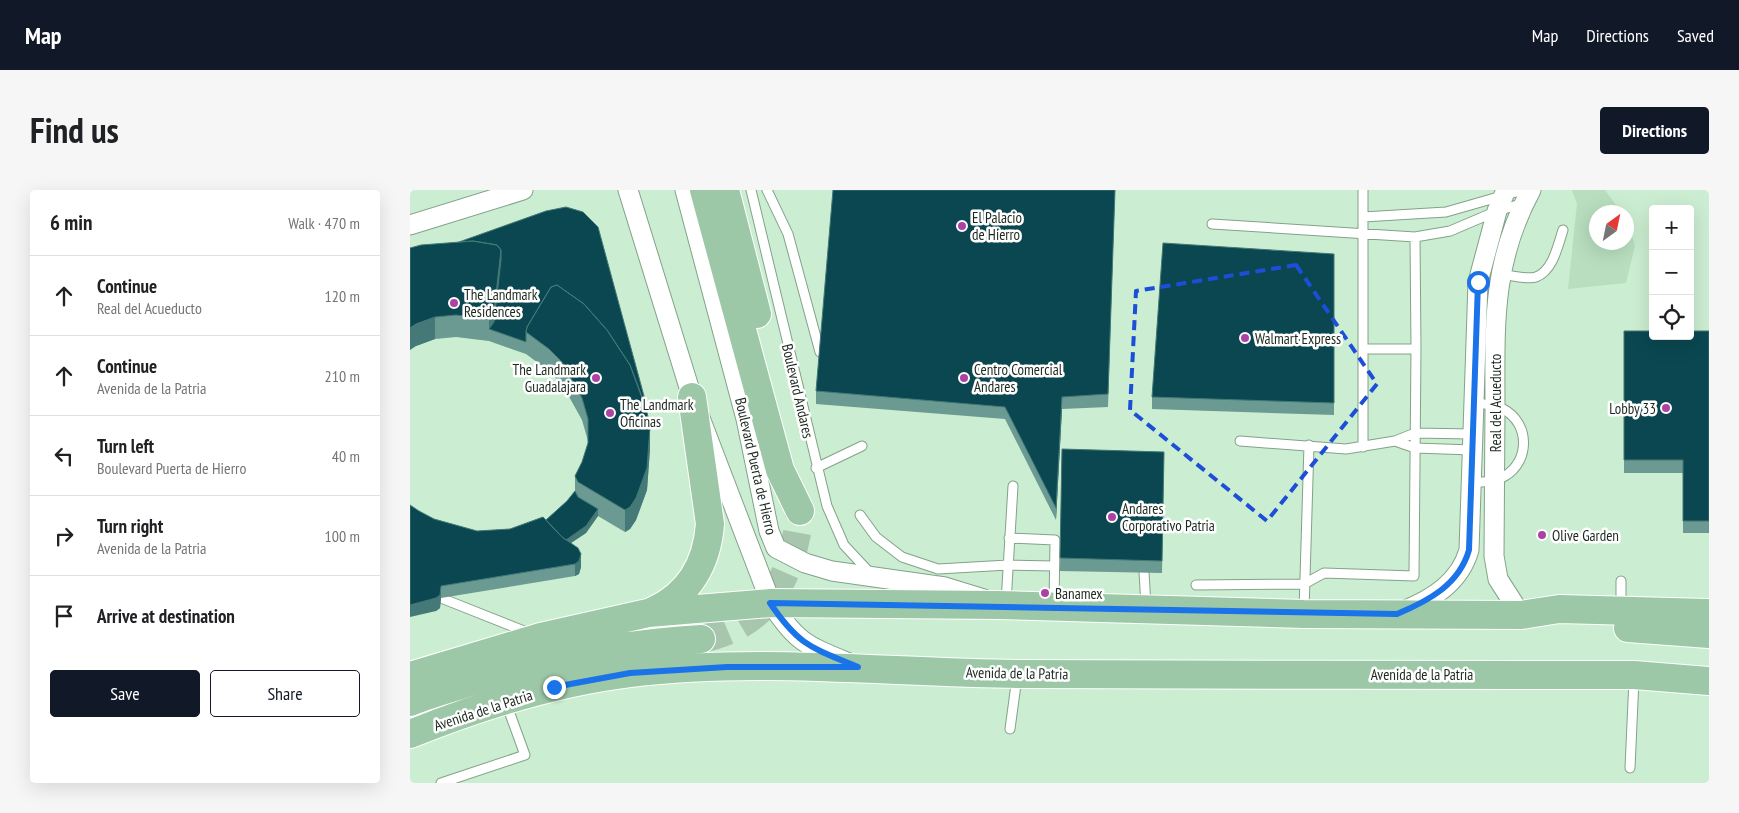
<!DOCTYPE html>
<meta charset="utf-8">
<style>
:root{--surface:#fff;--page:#f6f6f6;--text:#202124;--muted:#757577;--line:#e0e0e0;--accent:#111827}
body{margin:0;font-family:"PT Sans Narrow",sans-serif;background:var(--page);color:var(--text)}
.controls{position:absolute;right:15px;top:15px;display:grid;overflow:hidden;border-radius:5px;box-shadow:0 5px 20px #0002}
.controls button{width:45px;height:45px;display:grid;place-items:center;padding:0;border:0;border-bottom:1px solid var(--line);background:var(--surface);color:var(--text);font:25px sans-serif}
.compass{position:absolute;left:1179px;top:15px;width:45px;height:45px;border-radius:50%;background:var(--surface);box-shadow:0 5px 20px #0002;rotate:33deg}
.stop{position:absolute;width:15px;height:15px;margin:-11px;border:4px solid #1a73e8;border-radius:50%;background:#fff}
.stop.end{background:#1a73e8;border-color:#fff;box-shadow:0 1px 5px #0008}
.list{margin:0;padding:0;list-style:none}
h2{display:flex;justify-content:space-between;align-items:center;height:65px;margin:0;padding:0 20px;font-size:21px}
h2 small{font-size:16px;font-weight:400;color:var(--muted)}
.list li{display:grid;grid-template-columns:32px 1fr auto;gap:15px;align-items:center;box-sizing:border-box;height:80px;padding:0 20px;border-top:1px solid var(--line)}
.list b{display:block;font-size:19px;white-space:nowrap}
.list p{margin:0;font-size:16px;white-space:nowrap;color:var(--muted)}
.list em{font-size:16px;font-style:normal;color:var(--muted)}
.actions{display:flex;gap:10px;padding:15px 20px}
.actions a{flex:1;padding:11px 0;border:1px solid var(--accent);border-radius:5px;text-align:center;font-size:18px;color:var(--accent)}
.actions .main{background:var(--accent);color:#fff}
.icon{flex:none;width:28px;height:28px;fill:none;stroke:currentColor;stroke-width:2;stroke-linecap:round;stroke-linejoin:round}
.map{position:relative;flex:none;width:1299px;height:593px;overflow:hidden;border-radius:5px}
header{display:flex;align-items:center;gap:30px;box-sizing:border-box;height:70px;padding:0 25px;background:var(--accent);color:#fff}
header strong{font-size:24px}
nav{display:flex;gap:28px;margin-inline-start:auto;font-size:18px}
.intro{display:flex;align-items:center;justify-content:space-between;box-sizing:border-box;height:120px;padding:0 30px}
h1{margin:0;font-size:35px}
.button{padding:12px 22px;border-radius:5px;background:var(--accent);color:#fff;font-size:18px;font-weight:700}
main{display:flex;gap:30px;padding:0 30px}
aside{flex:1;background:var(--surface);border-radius:5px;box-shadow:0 5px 20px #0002}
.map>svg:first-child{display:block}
.built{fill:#b8debf}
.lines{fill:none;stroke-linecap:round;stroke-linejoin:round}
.primary-tunnel{stroke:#a8c6ad;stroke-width:28;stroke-dasharray:28 14;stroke-linecap:butt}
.lane-casing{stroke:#83a289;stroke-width:11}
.street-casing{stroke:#83a289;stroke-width:21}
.primary-casing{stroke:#fff;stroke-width:30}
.lane{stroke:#fff;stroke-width:9}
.street{stroke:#fff;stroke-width:19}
.primary{stroke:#9dc8a8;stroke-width:28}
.wall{fill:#6a9a91}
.shaded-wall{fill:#447977}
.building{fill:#0a4751;stroke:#447977}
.route{stroke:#1a73e8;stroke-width:6}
.marked{fill:none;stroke:#1d4ed8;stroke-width:4;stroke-dasharray:10 6;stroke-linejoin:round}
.poi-dot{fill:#ac43a4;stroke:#fff;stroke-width:2}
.labels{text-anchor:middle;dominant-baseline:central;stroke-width:5;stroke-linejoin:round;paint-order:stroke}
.poi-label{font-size:15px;fill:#1c291f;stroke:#fff;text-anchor:start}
.street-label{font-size:15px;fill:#1c291f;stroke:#fff}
</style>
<header>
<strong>Map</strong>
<nav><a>Map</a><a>Directions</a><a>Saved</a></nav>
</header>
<div class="intro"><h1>Find us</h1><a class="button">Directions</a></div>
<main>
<aside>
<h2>6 min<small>Walk · 470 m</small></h2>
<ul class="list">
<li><svg class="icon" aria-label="ahead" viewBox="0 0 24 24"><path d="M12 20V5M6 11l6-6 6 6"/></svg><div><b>Continue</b><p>Real del Acueducto</p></div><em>120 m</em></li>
<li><svg class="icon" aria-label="ahead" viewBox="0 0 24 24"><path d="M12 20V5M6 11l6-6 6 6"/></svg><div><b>Continue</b><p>Avenida de la Patria</p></div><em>210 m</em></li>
<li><svg class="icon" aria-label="left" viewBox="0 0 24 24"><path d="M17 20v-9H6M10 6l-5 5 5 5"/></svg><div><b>Turn left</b><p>Boulevard Puerta de Hierro</p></div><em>40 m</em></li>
<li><svg class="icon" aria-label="right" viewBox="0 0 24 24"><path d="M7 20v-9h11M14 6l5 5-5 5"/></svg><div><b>Turn right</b><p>Avenida de la Patria</p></div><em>100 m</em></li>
<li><svg class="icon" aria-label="arrive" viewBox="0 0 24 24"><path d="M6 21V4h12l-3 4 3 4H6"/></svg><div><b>Arrive at destination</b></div></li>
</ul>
<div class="actions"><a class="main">Save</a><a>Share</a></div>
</aside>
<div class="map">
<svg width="1299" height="593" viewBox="0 0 1299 593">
<rect width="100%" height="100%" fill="#cbedd1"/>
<!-- built -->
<path class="built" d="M1162,0h33l16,22h-25v30h30l1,-23 1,3 7,24 -9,37 -58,6 9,-85z"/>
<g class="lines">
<!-- primary-tunnel -->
<path class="primary-tunnel" d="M291,449c67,-13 93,-64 99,-128"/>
<defs>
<path id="lane" d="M341,0l76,316 17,39 27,29
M357,0l21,44 32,118
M953,27l83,-5 77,-22
M802,34l203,13 35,-6 47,-20 27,-8
M1090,84c10,1 27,6 36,3 17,-6 22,-32 27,-47
M953,159h53
M830,251l106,8 49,-8 20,-8 57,1
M985,251l20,7 57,2
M953,257v-257
M406,278l46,-22
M1061,293c11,-1 24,-1 34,-7 25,-15 25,-53 -2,-67 -9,-4 -20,-5 -30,-7
M450,325l16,22 26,20 36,12 70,-4 46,1
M599,348l46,2 -1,65
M734,382l2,34
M786,395l108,-1 20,-11 90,3 2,-227 -1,-112
M31,408l88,35
M596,413l7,-117
M1211,418v-27
M894,421l5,-166
M600,539l7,-52
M1220,578l4,-89
M31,593l84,-28 -19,-52"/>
<path id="street" d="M218,0l64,207 79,206c25,39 36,43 78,60
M275,0l61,229 23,112 7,17 29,15 27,8 113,16 39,12
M0,35l113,-35
M993,421c30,-12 57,-29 66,-61l9,-268 19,-71 9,-21
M1111,425l-23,-36 -4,-23c0,-50 1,-99 1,-148 0,-82 -4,-144 36,-218"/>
<path id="primary" d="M294,0l76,280 20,41
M315,0l32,124
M243,421c36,-16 54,-48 57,-87l-18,-127
M1218,438l81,6
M0,486l131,-39 107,-24 123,-10 227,2 306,9 217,1 38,-6 150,4
M0,512c17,-7 34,-12 51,-17 79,-26 157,-41 240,-46
M0,544c70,-28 145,-52 220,-61 130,-16 261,0 391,1 204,2 409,0 613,1l75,6"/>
</defs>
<!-- lane casing -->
<use href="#lane" class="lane-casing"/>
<!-- street casing -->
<use href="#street" class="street-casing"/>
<!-- primary casing -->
<use href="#primary" class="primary-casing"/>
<!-- lane -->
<use href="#lane" class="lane"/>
<!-- street -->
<use href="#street" class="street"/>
<!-- primary -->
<use href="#primary" class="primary"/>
</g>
<!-- wall -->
<path class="wall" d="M705,0l-7,217 -46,2 -6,111 -51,-101 -189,-15v-13z
M48,52l192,207 -3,41 -11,30 -6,9 -5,3 -27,-16 -12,17 -15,10 10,24 -2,7 -4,2 -134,22 -1,10 -4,3 -17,-100 15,8 43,12 33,-2 36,-9 21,-19 8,-10v-15l7,-14 6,-17v-4l-6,-21 -20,-36 -13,-13 -23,-17 -37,-13 -33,-4 -21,2 -19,7z
M924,64v161l-182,-6v-12z
M1214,141h85v202h-26v-60h-59z
M652,259l102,3 -2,121 -102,-2z"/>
<!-- shaded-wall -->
<path class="shaded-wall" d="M91,60v22l-6,59 -6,-2v12v-22z
M25,127v22l-19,7 -6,4v-22l6,-4z
M652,207v12l-6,111v-12z
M240,237v22l-3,41 -11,30 -6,9 -5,3v-22z
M188,319v7l-12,17 -24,16v-7z
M171,364v13l-2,7 -4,2v-12z
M31,396v12l-1,10 -4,3 -26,6v-12z"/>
<!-- building -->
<path class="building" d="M423,0h282l-7,204 -46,3 -6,111 -51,-101 -189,-16z
M156,17l17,5 15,15 46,169 2,13 -16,-44 -23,-35 -23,-26 -27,-19 -6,2 -24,40 -1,5v10l-37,-13 5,-7 7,-62v-10l-4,-5 -24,-4 -14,1 87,-31z
M63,51l24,4 4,5 -7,62 -5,7 -33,-4 -21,2 -19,7 -6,4v-80l11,-3z
M753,53l171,11v149l-182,-6z
M147,95l27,19 23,26 23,35 16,42 4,20 -3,41 -11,30 -6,9 -5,3 -47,-28 -3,-6 7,-14 6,-19v-24l-6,-21 -20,-36 -13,-13 -23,-17 1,-5 24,-40z
M1214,141h29v5h37v-5h19v190h-26v-61h-59z
M652,259l102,3 -2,109 -102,-3z
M165,301l3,6 20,12 -12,17 -20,14 -4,-3 -16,-17 21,-19z
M0,315l9,6 15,8 43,12 33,-2 33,-12 19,20 16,11 3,6 -2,7 -4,3 -134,22 -1,9 -4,3 -26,7z"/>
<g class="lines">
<!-- route -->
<path class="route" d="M144,497l76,-14 97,-6h131c-46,-19 -59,-21 -88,-64l627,11c31,-13 62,-29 72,-64l9,-268"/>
</g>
<!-- marked area -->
<path class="marked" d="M886,75l81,119 -110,137 -137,-111 6,-119z"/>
<!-- markers -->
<g class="poi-dot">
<circle cx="552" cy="36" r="5"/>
<circle cx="44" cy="113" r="5"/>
<circle cx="835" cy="148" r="5"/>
<circle cx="186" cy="188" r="5"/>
<circle cx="554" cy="188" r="5"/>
<circle cx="1256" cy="218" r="5"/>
<circle cx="200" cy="223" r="5"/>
<circle cx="702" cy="327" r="5"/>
<circle cx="1132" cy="345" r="5"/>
<circle cx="635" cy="403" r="5"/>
</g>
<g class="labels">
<!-- poi labels -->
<g class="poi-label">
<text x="562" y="27">El Palacio<tspan x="562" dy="17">de Hierro</tspan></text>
<text x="54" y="104">The Landmark<tspan x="54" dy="17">Residences</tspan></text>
<text x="845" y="148">Walmart Express</text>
<text x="176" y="179" text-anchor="end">The Landmark<tspan x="176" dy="17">Guadalajara</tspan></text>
<text x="564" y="179">Centro Comercial<tspan x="564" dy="17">Andares</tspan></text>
<text x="210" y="214">The Landmark<tspan x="210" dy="17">Oficinas</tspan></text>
<text x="1246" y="218" text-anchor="end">Lobby 33</text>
<text x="712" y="318">Andares<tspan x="712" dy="17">Corporativo Patria</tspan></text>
<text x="1142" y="345">Olive Garden</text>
<text x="645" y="403">Banamex</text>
</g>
<!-- street labels -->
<g class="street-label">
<text transform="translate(388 201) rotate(77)">Boulevard Andares</text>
<text transform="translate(1085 213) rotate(-90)">Real del Acueducto</text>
<text transform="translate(346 276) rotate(77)">Boulevard Puerta de Hierro</text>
<text transform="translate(607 483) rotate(1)">Avenida de la Patria</text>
<text x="1012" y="484">Avenida de la Patria</text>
<text transform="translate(73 520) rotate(-18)">Avenida de la Patria</text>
</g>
</g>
</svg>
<div class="controls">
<button>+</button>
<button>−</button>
<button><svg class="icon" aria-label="locate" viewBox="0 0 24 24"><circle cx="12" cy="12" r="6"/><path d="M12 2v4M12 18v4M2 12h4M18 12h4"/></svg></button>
</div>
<svg class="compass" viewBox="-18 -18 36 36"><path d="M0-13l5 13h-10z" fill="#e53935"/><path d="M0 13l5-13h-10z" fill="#757577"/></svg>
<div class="stop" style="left:1068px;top:92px"></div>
<div class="stop end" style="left:144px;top:497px"></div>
</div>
</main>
